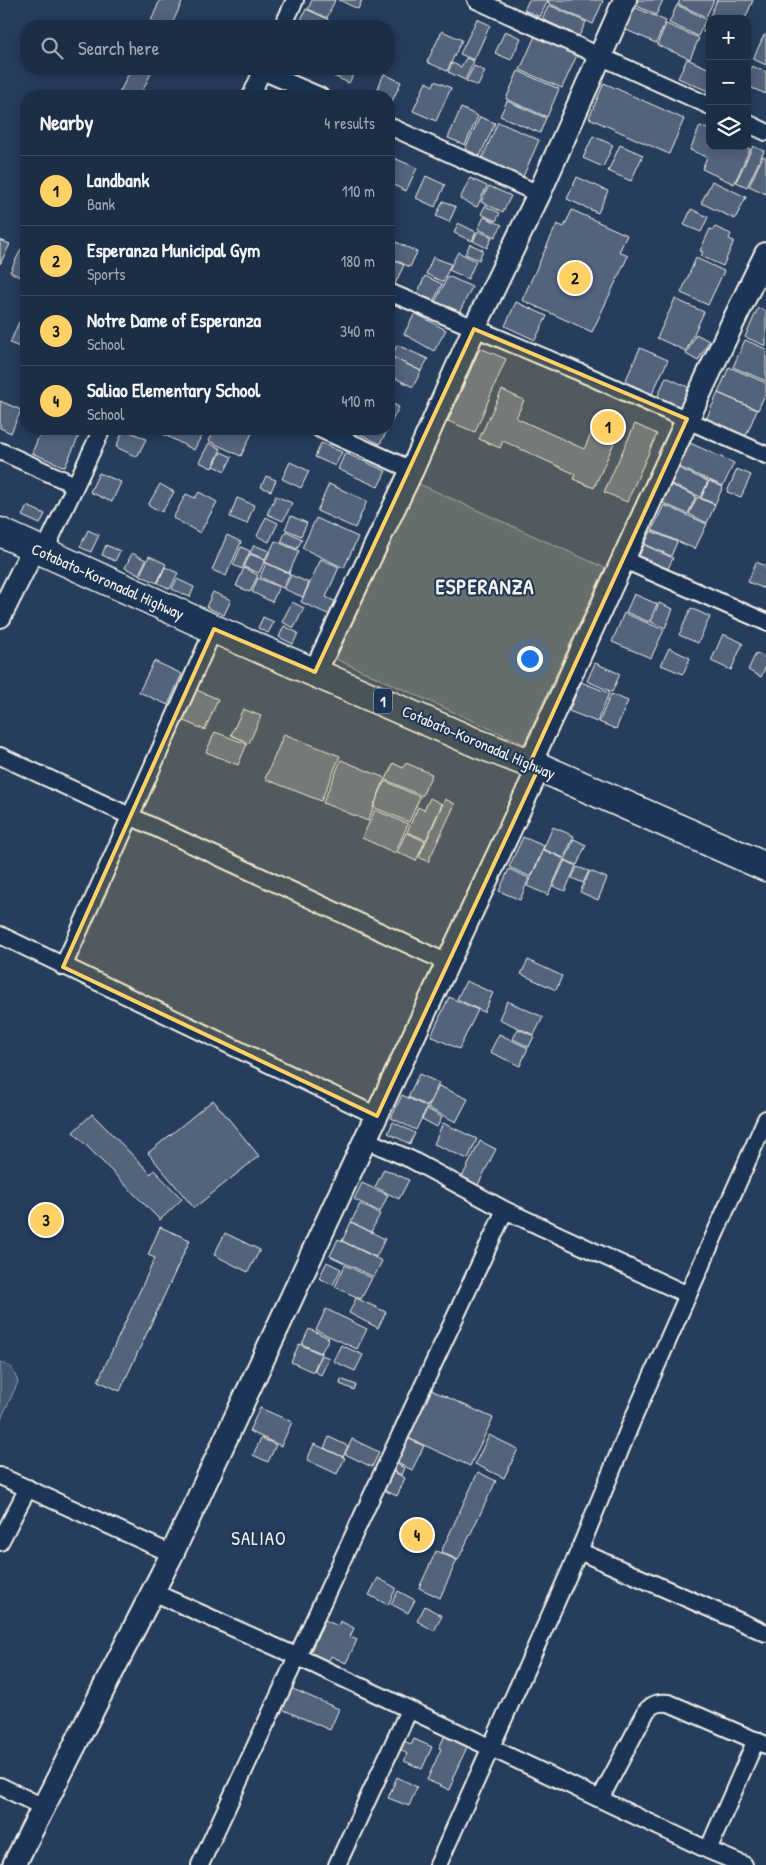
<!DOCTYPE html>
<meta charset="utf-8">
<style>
:root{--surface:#1c2e46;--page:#293a51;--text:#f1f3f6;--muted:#a0a8b3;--line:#3a4a5f;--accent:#ffd166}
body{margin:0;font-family:"Patrick Hand",sans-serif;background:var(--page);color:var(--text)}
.controls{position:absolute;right:15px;top:15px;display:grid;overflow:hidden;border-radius:10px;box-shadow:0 2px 12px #0003}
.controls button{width:45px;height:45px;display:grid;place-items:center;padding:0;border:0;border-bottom:1px solid var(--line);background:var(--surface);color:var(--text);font:25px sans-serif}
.you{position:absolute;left:529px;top:658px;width:18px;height:18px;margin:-12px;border:4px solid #fff;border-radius:50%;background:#1a73e8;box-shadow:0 0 0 8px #1a73e833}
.badge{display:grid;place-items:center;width:32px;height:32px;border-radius:50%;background:var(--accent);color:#111;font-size:16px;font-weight:700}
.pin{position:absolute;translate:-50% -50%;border:2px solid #fff;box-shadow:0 1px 5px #0006}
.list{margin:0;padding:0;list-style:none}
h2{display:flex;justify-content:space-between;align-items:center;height:65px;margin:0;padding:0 20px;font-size:21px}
h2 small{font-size:16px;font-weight:400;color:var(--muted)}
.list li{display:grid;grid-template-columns:32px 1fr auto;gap:15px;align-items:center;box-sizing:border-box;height:70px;padding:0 20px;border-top:1px solid var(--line)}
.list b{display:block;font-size:19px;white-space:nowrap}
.list p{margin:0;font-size:16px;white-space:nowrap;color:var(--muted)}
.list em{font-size:16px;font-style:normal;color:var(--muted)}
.icon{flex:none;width:28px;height:28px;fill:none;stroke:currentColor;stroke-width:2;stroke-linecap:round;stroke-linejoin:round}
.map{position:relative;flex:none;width:766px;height:1865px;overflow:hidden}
.search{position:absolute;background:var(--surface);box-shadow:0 2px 12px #0003;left:20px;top:20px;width:375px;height:55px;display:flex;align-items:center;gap:12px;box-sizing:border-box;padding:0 18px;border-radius:20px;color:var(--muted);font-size:19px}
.panel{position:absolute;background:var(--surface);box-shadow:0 2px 12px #0003;left:20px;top:90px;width:375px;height:345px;border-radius:20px}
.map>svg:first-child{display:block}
.green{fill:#40546f;stroke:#9aa2ac}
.building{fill:#52647b;stroke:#f4f1e8}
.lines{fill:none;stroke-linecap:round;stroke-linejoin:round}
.street-casing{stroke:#f4f1e8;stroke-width:20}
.secondary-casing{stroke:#f4f1e8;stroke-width:26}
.highway-casing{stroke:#f4f1e8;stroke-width:31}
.street{stroke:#1d3557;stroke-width:16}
.secondary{stroke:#1d3557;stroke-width:22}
.highway{stroke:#1d3557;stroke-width:28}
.marked{fill:#ffd166;fill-opacity:0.2;stroke:#ffd166;stroke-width:4;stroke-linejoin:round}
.labels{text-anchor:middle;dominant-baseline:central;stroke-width:4;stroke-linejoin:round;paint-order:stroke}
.shield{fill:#1d3557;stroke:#b4b9bc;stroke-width:1}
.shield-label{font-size:15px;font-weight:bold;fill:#f4f1e8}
.street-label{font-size:16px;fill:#f4f1e8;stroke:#1d3557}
.quarter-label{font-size:19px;letter-spacing:1px;fill:#f4f1e8;stroke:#1d3557}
.district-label{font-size:21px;font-weight:bold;letter-spacing:1px;fill:#f4f1e8;stroke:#1d3557}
</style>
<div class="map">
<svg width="766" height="1865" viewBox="0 0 766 1865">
<rect width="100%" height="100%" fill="#263d5d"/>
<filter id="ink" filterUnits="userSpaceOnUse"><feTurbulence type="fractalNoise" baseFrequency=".02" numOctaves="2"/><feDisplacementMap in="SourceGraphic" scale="10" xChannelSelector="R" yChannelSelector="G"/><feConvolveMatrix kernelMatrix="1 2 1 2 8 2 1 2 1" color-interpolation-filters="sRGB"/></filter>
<g filter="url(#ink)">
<!-- green -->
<path class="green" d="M417,483l188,85 -81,176 -188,-85z
M0,1362l12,6 6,14 -18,39z"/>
<!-- building -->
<path class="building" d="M160,0h23l-12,26h-7l-13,-5z
M312,0h23l-8,18 -19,-9z
M339,0h23l-4,9z
M529,0h19l-8,17 -16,-7z
M549,0h53l1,1 -10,23 -45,-21z
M633,0h30l-7,15 -25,-12z
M680,0h34l-8,17 -28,-13z
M717,0h36l-8,19h-35v16l-7,-3z
M549,5l37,17 -7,14 -37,-17z
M677,5l29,14 -8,17 -29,-13z
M634,7l32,14 -10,22 -32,-14z
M306,9l22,10 -3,7h-27z
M477,19l13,6 -16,35 -14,-6z
M666,24l33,14 -9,21 -33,-14z
M442,31l20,9 -15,31 -20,-9z
M505,31l16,7 -10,22 -16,-7z
M764,35l2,1v29l-13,-6z
M535,36l42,19 -15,33 -42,-18z
M466,58l8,3 -9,19 -17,-8 4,-9 9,4z
M687,59l23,10v23l-32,-14z
M474,66l11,5 -7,15 -12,-5z
M752,66l14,6v22l-19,-8v-9z
M131,69h22l-13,27h-22z
M334,69h22l-7,14 -18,-8z
M518,71l41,18 -12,28 -41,-18z
M384,74l17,8 -11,24 -1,-10h-15z
M435,81l16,7 -15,33 -23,-10 13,-29 7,4z
M604,83l80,36 -15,35 -80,-36z
M507,101l39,17 -6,15 -40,-17z
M461,108l17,8 -13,29 -17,-7z
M480,117l15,6 -15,33 -15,-7z
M498,122l41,18 -17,39 -41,-18z
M700,126l10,4v16h34l6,3 -16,35 -32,-15 5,-12 -17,-7z
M593,136l20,9 -10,22 -20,-9z
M620,145l23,10 -12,26 -23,-10z
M753,146l11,5 -17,36 -11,-5z
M763,156l3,2v36l-17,-8z
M394,158l23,10 -11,23 -17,-8v-14z
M426,176l19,9 -10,22 -19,-9z
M577,177l31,14 -10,22 -31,-14z
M470,178l17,8 -10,21 -17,-8z
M712,181l34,16 -11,22 -34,-16z
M489,186l22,10 -8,16 -22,-10z
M443,201l13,6 -7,15 -13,-6z
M485,206l15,7 -4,8 -15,-7z
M691,209l17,8 -7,15 -17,-7z
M572,210l55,25 -8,17 9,4 -36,76 -70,-32 35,-76 7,3z
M484,217l18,8 -7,12 -17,-8z
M458,223l18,9 -4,9 -18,-8z
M715,227l16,7 -2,5 5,2 -11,25 -22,-10 2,-4 -3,-1 10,-22 3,1z
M478,231l14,6 -5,11 -14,-7z
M0,240l10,4 -10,20z
M396,242l21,10 -7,15 -21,-10z
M470,244l13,6 -4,10 -14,-6z
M21,249l5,3v28l-16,-8z
M458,252l18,9 -8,18 -19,-9z
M433,257l18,7 -8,18 -17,-8z
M696,258l28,13 -16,34 -27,-12z
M389,259l15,6 -9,19 -6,-2z
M425,276l17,8 -12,24 -16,-7z
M448,276l24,11 -14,28 -24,-11z
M675,299l29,13 -18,39 -29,-13z
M516,302l31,14 -12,24 -30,-14z
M758,308l8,3v35l-21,-9z
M415,313l31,17 -12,21 -30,-17z
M19,322l7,3v25l-16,-7z
M696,334l13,7 -11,20 -12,-7z
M745,340l21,9v32l-33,-14z
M397,345l31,14 -7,12 -29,-14z
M480,348l26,11 -31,73 -27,-11z
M640,348l28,12 -16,34 -27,-12z
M392,357l29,14 -8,16 -24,-12v-12z
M729,367l37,16v9l-8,18 -40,-17z
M666,377l24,11 -9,20 -24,-10z
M502,390l22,10 -8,18 68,31 15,-32 22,10 -27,61 -21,-9 2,-5 -72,-33 -3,7 -21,-9z
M718,393l39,17 -14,33 -40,-17z
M0,401l21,9 -10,23 -11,-5z
M389,402l10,5 -10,20z
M599,417l22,10 -5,10 -22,-10z
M635,424l22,10 -30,68 -23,-10z
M42,429h40l-17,38 -33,-14z
M124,429l22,10 -9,18 -21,-10z
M166,429h39l-11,21 -31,-16z
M215,429h39l-13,27 -32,-15z
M356,429h32l-8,15 -26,-13z
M209,443l12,6 -9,19 -13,-6z
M321,443l21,9 -7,14 -20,-9z
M690,443l44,20 -11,23 -44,-19z
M221,452l11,5 -7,14 -11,-5z
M345,453l41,18 -8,16 -40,-18z
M290,462l19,9 -8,17 -19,-9z
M678,468l30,13 -7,16 -30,-13z
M737,469l14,6 -10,22 -14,-5z
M99,473l22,9 -9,20 -22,-10z
M266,476l10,4 -5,11 -10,-4z
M709,481l14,6 -8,17 -14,-6z
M160,484l14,8 -12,20 -14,-7z
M329,484l38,17 -12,27 -38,-17z
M671,485l25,11 -8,18 -25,-11z
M199,492l18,10 -17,31 -27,-15 13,-24 9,4z
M276,496l16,7 -9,18 -16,-7z
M697,497l18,8 -8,18 -18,-9z
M237,498l17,7 -7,19 -17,-7z
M664,505l43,19 -12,25 -43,-19z
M27,506l18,8 -5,10 -18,-8z
M291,516l16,7 -6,13 -16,-7z
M266,517l12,6 -9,19 -12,-6z
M316,518l42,19 -14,31 -42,-20z
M88,530l11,5 -8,17 -11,-5z
M286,531l16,8 -5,10 -16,-7z
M651,531l26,11 -6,14 -26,-12z
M227,535l14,7 -15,34 -14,-6z
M275,541l24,10 -10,22 -24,-11z
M106,545l14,6 -5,10 -13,-6z
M254,545l15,6 -4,8 -15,-6z
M644,545l29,13 -8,17 -29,-12z
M241,547l9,4 -8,18 -9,-4z
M132,553l14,7 -7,14 -14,-6z
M250,554l15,6 -6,13 -15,-6z
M149,556l17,8 -9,19 -17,-8z
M321,559l18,8 -13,30 10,5 -6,13 -29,-13z
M756,562l10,4 -1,23 -17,-7z
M266,563l24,11 -7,14 -23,-11z
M165,567l13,6 -8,16 -12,-6z
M244,568l14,7 -8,17 -14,-6z
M291,575l18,8 -6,14 -19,-8z
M258,578l21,9 -7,15 -20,-10z
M177,579l17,8 -4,10 -18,-8z
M213,592l18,8 -7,15 -18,-8z
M634,594l23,10 -8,18 -23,-10z
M292,602l12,6 -10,20 -12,-6z
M659,603l14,6 -8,19 -14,-6z
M691,608l19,9 -12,26 -19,-8z
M624,613l40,17 -13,28 -39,-16z
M263,617l11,5 -6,11 -10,-5z
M284,626l14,7 -5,11 -14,-7z
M723,634l20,9 -12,27 -20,-9z
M669,648l21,10 -7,16 -22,-9z
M756,653l10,5v8l-5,11 -13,-7z
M154,661l28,13 -14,31 -29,-13z
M595,663l25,11 -8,18 -25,-11z
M581,682l28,11 -12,29 -28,-11z
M192,688l26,11 -13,31 -26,-11z
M611,694l17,7 -12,28 -17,-7z
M243,709l18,7 -12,27 -18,-8z
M215,732l32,12 -9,21 -32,-13z
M284,734l56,22 -19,45 -56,-22z
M341,760l44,18 -17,43 -45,-18z
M393,763l10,5 3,-5 26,11 -10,22 -36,-16z
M385,781l35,16 -11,25 -36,-15z
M430,798l12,6 -16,36 -19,-8 11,-25 6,3z
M445,799l10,5 -27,58 -9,-5z
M375,810l33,14 -13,29 -33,-15z
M553,827l21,9 -10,22 -21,-9z
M406,833l19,8 -9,20 -19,-9z
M523,837l21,9 -13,31 -22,-10z
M574,839l12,6 -9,20 -12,-5z
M544,850l20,9 -16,36 -21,-9z
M565,860l11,6 -11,25 -12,-5z
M577,867l12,4 -6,12 -11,-5z
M509,869l20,9 -9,22 -21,-9z
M590,871l17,7 -9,22 -18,-8z
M528,960l34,16 -6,14 -35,-16z
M466,981l27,12 -9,19 -27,-13z
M449,997l29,13 -19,39 -28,-13z
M507,1001l36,16 -9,18 -35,-16z
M518,1029l16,7 -5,11 -16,-8z
M499,1034l29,14 -8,18 -30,-14z
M419,1074l20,9 -11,23 -20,-9z
M439,1086l29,13 -12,23 -28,-14z
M402,1095l25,12 -11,23 -25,-12z
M213,1100l46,56 -65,52 -46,-55z
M427,1109l15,8 -5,10 -15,-8z
M92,1114l59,60 3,-4 28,29 -22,21 -87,-88z
M393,1122l22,11 -5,11 -22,-11z
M443,1123l34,16 -9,20 -34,-15z
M480,1141l16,8 -21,42 -16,-8z
M384,1169l25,11 -10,19 -24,-12z
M362,1183l26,12 -8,17 -26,-13z
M360,1204l20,10 -9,18 -20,-10z
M351,1222l34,17 -9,18 -34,-16z
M160,1227l30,13 -70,151 -22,-10 57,-123 -7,-3z
M225,1233l35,17 -12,22 -34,-17z
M338,1239l44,22 -8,16 -44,-21z
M327,1262l14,7 -8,16 -14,-7z
M345,1265l27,13 -11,21 -26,-12z
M356,1298l30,14 -8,16 -29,-15z
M326,1309l41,20 -10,20 -41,-19z
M309,1329l20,9 -8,15 -19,-9z
M299,1344l22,10 -8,18 -22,-10z
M341,1345l22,10 -8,16 -22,-10z
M322,1355l7,3 -8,17 -7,-4z
M341,1379l15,6 -2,5 -14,-6z
M429,1389l64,29 -23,48 -64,-29z
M260,1408l32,14 -11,24 -32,-15z
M489,1435l29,14 -14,29 -29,-14z
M329,1437l19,9 -5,11 -19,-9z
M261,1438l15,7 -8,17 -15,-7z
M407,1438l17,8 -12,24 -17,-8z
M352,1439l27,13 -7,15 -27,-13z
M314,1444l31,14 -8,16 -30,-14z
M395,1463l9,5 -3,7 -9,-5z
M392,1471l13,7 -8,18 -14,-6z
M478,1472l18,9 -38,79 -17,-8z
M436,1551l21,9 -17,38 -21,-10z
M378,1578l18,10 -8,17 -19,-10z
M398,1591l17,9 -7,13 -17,-9z
M425,1606l17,10 -8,15 -17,-10z
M325,1620l13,6 2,-5 14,7 -4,9 7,3 -11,23 -15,-7 -3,6 -18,-9z
M286,1686l53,23 -9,21 -53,-23z
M445,1735l23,10 -16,34 2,1 -4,10 -23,-10 14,-31 -2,-1z
M414,1739l18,8 -10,22 -18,-8 3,-7 -6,-4 4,-9 6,4z
M397,1777l20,10 -8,19 -21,-8z"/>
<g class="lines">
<defs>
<path id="street" d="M476,0l234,106
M283,26l12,-26
M262,71l58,25
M251,96l12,-27
M747,123l19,9
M389,126l150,68
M389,292l195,82 182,81
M320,429l92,41
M0,451l75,34
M44,552l58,-123
M622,559l144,63
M0,756l448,207
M0,935l377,181
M63,967l151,-338
M366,1140l44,19 95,51 183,85
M0,1476l172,78
M0,1542l28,-54
M579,1551l187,82
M153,1592l143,64 412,194 36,15
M0,1786l43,21
M600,1799l47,-89c7,-7 13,-8 22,-7l97,42
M708,1850l48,-110
M200,1865l305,-655
M337,1865l72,-155
M438,1865l141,-314 53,-130 134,-302"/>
<path id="secondary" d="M0,616l34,-68
M315,672l97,-202 62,-141 65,-135 86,-194
M530,763c79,-169 153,-341 236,-509
M14,1865l158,-311 367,-787"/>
<path id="highway" d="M0,532l214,97 265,115 60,23 227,100"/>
</defs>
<!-- street casing -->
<use href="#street" class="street-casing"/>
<!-- secondary casing -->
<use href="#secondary" class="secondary-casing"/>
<!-- highway casing -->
<use href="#highway" class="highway-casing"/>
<!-- street -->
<use href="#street" class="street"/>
<!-- secondary -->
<use href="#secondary" class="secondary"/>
<!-- highway -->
<use href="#highway" class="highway"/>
</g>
</g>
<!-- marked area -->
<path class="marked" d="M474,329l213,90 -157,344 9,4 -162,349 -314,-149 151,-338 101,43z"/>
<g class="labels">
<!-- shield labels -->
<rect class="shield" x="374" y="688.5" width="18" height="25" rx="4"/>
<g class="shield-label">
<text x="383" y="701">1</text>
</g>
<!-- street labels -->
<g class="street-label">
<text transform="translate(108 581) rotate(24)">Cotabato-Koronadal Highway</text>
<text transform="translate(479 742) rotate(23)">Cotabato-Koronadal Highway</text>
</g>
<!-- quarter labels -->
<g class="quarter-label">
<text x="259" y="1538">SALIAO</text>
</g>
<!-- district labels -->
<g class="district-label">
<text x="485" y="586">ESPERANZA</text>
</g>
</g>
</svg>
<div class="controls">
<button>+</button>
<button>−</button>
<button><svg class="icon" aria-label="layers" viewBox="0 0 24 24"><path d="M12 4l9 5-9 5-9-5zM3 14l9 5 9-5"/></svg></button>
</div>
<div class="you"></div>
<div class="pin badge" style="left:608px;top:427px">1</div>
<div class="pin badge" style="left:575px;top:278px">2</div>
<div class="pin badge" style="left:46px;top:1220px">3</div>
<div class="pin badge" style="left:417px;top:1535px">4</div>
<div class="search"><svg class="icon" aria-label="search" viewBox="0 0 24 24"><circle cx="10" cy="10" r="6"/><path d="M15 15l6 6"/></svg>Search here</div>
<section class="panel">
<h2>Nearby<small>4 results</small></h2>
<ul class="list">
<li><span class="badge">1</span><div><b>Landbank</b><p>Bank</p></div><em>110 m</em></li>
<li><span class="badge">2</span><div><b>Esperanza Municipal Gym</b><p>Sports</p></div><em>180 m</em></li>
<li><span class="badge">3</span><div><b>Notre Dame of Esperanza</b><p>School</p></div><em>340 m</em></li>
<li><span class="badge">4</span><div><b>Saliao Elementary School</b><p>School</p></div><em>410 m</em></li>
</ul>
</section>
</div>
